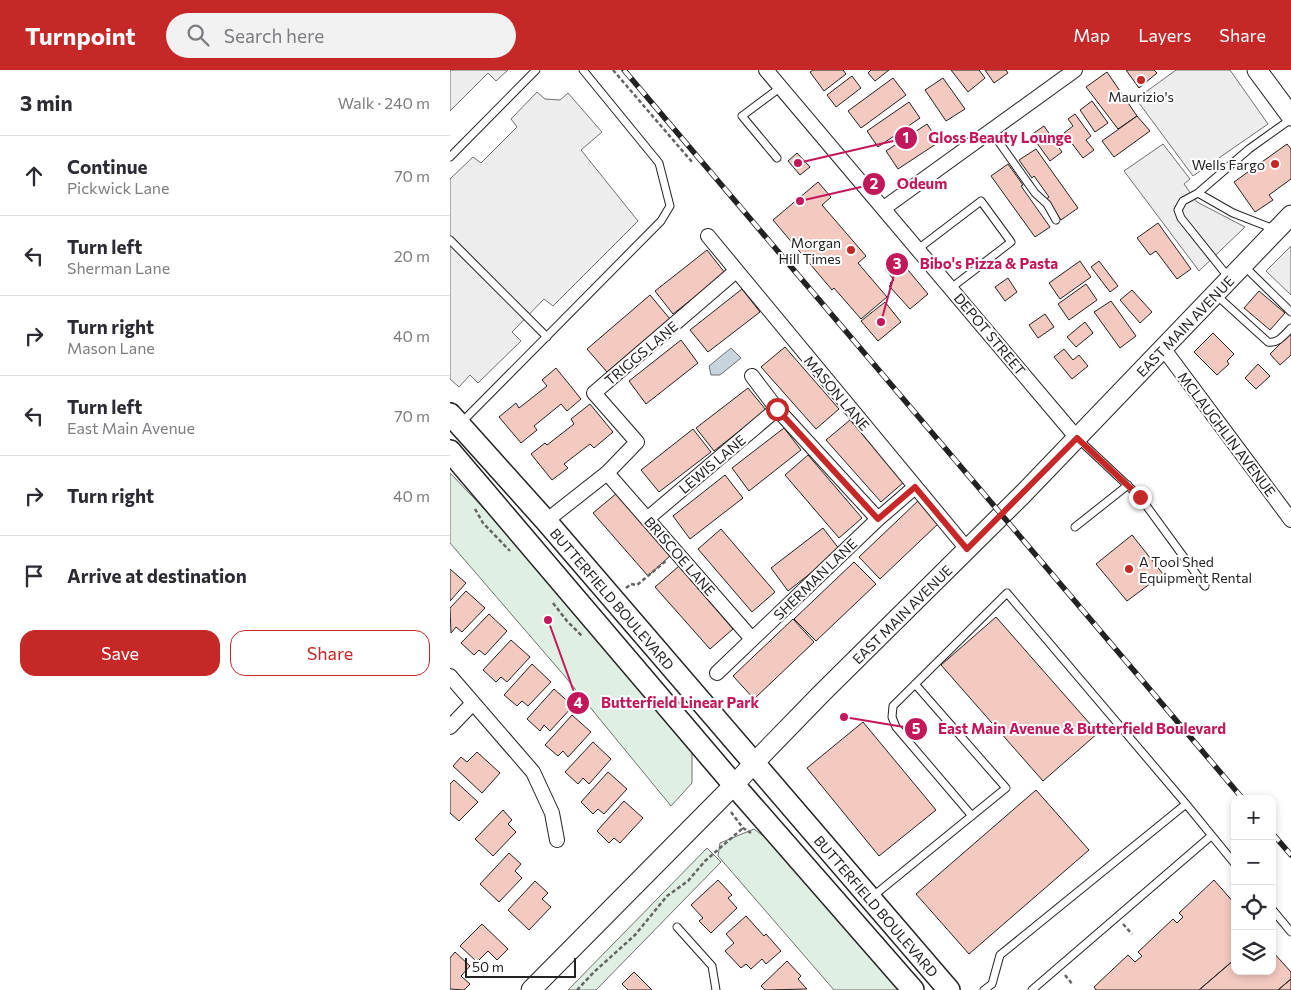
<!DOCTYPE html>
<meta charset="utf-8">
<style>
:root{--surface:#fff;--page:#f2f2f3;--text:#2b2b33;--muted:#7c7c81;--line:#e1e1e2;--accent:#c62828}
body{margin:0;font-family:Commissioner,sans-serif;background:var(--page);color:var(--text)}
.controls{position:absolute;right:15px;bottom:15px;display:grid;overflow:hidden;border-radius:10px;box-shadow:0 2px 8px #0003}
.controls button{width:45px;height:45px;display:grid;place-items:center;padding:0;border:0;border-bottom:1px solid var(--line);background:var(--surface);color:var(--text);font:25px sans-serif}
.scale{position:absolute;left:15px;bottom:12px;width:111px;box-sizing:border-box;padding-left:5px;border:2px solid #222;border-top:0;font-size:14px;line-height:18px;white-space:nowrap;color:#222;-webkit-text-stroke:4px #fff;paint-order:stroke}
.stop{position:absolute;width:15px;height:15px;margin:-11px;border:4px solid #c62828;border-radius:50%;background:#fff}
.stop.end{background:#c62828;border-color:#fff;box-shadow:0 1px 5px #0008}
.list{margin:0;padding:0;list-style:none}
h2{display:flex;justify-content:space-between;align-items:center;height:65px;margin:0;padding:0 20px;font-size:21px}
h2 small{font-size:16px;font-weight:400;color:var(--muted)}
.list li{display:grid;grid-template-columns:32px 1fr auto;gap:15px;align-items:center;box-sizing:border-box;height:80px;padding:0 20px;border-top:1px solid var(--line)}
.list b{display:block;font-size:19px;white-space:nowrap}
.list p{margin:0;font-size:16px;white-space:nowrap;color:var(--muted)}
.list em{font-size:16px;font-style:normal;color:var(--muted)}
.actions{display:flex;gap:10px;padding:15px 20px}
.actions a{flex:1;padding:11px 0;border:1px solid var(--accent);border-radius:15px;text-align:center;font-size:18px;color:var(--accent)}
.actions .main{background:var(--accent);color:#fff}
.icon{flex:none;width:28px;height:28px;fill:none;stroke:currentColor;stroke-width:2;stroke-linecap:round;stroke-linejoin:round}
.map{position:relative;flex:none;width:841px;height:920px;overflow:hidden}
header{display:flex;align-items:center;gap:30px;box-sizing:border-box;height:70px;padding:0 25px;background:var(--accent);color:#fff}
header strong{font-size:24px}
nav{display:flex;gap:28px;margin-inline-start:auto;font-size:18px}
.search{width:350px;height:45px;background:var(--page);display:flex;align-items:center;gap:12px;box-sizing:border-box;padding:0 18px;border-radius:28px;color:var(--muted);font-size:19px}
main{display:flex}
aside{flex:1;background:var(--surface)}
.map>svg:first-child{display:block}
.green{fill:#e0efe3;stroke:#6f6f6f}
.parking{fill:#ededed;stroke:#6f6f6f}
.water{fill:#c7d3dd;stroke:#6f6f6f}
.building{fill:#f3c9c0;stroke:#222}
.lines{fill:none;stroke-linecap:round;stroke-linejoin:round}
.lane-casing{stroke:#222;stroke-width:9}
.street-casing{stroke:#222;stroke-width:16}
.secondary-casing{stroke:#222;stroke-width:21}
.primary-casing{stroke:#222;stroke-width:24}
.path{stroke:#646464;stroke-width:2.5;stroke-dasharray:4 2.5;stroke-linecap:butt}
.lane{stroke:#fff;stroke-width:7}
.street{stroke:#fff;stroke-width:14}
.secondary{stroke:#fff;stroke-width:19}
.primary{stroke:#fff;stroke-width:21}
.rail-casing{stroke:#222;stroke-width:5.5}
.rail{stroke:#fff;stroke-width:4;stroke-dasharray:11;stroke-linecap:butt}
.route{stroke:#c62828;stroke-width:6}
.poi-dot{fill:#c62828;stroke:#fff;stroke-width:2}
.labels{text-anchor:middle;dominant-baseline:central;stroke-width:4;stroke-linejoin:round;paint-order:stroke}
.poi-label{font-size:14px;fill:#222;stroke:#fff;text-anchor:end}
.street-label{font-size:14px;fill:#222;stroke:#fff}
.leader{fill:none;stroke:#c2185b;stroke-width:2}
.callout-dot{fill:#c2185b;stroke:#fff;stroke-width:2}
.mark-label{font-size:15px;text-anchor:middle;font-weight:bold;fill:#fff}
.callout-label{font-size:15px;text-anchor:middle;font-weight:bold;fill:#c2185b;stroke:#fff;stroke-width:4;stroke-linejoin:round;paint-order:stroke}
</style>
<header>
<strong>Turnpoint</strong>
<div class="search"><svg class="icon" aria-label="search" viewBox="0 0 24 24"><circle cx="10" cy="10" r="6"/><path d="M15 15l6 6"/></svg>Search here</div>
<nav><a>Map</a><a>Layers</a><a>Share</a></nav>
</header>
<main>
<aside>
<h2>3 min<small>Walk · 240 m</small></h2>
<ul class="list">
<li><svg class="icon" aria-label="ahead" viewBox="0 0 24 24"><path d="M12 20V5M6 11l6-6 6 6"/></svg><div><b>Continue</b><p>Pickwick Lane</p></div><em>70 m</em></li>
<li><svg class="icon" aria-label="left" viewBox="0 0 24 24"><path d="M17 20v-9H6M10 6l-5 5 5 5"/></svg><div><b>Turn left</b><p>Sherman Lane</p></div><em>20 m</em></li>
<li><svg class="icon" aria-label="right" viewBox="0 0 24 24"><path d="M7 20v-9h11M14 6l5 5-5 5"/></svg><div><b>Turn right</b><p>Mason Lane</p></div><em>40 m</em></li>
<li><svg class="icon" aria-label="left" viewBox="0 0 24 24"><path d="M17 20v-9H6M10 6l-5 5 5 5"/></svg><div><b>Turn left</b><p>East Main Avenue</p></div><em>70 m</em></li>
<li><svg class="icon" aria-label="right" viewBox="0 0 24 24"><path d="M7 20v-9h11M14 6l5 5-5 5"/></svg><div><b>Turn right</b></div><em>40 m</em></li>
<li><svg class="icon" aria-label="arrive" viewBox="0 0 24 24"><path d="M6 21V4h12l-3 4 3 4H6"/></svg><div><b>Arrive at destination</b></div></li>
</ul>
<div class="actions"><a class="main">Save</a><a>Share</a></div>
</aside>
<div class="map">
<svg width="841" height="920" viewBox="0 0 841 920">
<rect width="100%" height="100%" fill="#fff"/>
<!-- green -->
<path class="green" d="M0,403l40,42 202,236v32l-21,23 -109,-133 -112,-130z
M304,759l16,12 128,149h-64l-116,-134 2,-13z
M257,778l14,14 -125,128h-28z"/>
<!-- parking -->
<path class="parking" d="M0,0h58l-12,11 -8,-8 -38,38z
M726,0h54l38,54 -75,52 -57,-77z
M87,22l8,7 15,1 8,-7 34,39 -21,18 57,71 -85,85 -9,-7 -32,33 9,9 -43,42 -8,-8 -11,12 -9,-8v-200l23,-22 8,6 36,-36 -6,-8z
M713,74l27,35 -6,5 13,18 48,25 -46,44 -75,-100z
M841,176v49l-25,-24z"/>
<!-- water -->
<path class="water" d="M281,278l10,10 -21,17h-9l-2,-9z"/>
<!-- building -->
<path class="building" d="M363,0h30l3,4 -22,17 -14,-19z
M421,0h18l-14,11 -7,-8z
M501,0h28l6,8 -17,14z
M535,0h21l2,3 -14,10z
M676,0h28l3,3 -18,15z
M657,2l30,44 -19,13 -32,-42z
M402,6l9,12 -25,19 -9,-12z
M443,8l13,17 -45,33 -13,-17z
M493,8l22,31 -19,12 -21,-31z
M642,31l16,22 -13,9 -15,-22z
M459,32l11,16 -42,29 -11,-16z
M625,44l16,22 -5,4 8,10 -11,8 -19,-25 9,-7 -5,-7z
M687,46l13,15 -36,26 -12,-16z
M477,54l12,18 -41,27 -12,-18z
M594,56l18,26 -12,9 -19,-26z
M837,74l4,5v30l-22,16 4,5 -18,12 -21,-30z
M586,79l42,59 -17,12 -15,-21 3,-2 -15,-21 -2,2 -13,-18z
M347,83l13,14 -10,8 -12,-14z
M558,94l15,21 -2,1 29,41 -15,10 -44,-61z
M368,112l13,15 -9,8 44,51 -8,7 29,34 -26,22 -27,-31 -2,2 -59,-70z
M708,153l33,46 -14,10 -21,-28 -6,4 -13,-17z
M257,180l18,23 -52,41 -18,-23z
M448,188l30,36 -18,15 -21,-23 2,-1 -1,-2 4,-3 -9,-11z
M630,191l11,16 -31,22 -11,-16z
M649,191l19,25 -8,6 -19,-25z
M558,208l9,14 -12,9 -10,-14z
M636,214l11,16 -28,20 -11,-16z
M292,219l18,23 -52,40 -18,-22z
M682,220l20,22 -12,11 -20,-23z
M809,221l26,22 -15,17 -26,-22z
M200,225l20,24 -63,53 -20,-23z
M661,231l25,35 -16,12 -26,-36z
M435,232l16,20 -23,19 -17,-20z
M595,244l9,13 -16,11 -9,-13z
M635,252l8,11 -17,14 -9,-10z
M763,263l21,21 -7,7 2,3 -12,11 -23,-23z
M841,263v22l-11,10 -10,-11z
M231,270l17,23 -52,41 -17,-23z
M335,277l54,62 -23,20 -55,-62z
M614,279l9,11 6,-5 9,11 -16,13 -18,-22z
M808,294l12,12 -14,13 -11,-11z
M106,298l25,31 -14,12 -6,-7 -27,22 3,4 -16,13 -22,-26 17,-14 3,5 28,-22 -5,-6z
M298,318l18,22 -52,41 -18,-23z
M140,334l23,28 -19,16 -4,-4 -26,20 4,4 -16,12 -21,-26 14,-11 2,2 27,-21 -3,-5z
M400,350l54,62 -23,20 -55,-62z
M334,358l17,22 -52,41 -17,-23z
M243,359l18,23 -52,40 -18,-22z
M358,385l54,63 -23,20 -54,-63z
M275,405l18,23 -53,41 -17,-23z
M167,423l54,62 -23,21 -55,-63z
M469,430l21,22 -60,57 -21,-22z
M373,458l17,22 -52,41 -17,-23z
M271,459l54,63 -23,20 -54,-63z
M682,465l31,39 -36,27 -31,-37z
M404,492l22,22 -60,57 -22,-22z
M229,496l54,63 -23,20 -55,-62z
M0,499l16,14 -16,18z
M16,521l19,17 -23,24 -6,-5 -5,6 -1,-25z
M39,544l18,17 -22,24 -6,-5 -5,5 -13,-12z
M546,547l102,116 -55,48 -102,-116z
M343,549l21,23 -60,57 -21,-23z
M61,570l19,17 -23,25 -6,-5 -5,5 -13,-12z
M82,594l19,18 -23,24 -6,-5 -5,5 -13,-11z
M104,619l19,17 -23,25 -6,-6 -4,6 -13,-12z
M122,645l19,17 -23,25 -5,-6 -5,5 -13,-11z
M413,652l73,88 -57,46 -72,-88z
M143,672l18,17 -22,25 -6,-6 -5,6 -13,-12z
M27,682l23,21 -18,20 -29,-27 8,-9 6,5z
M158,702l19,17 -23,25 -6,-5 -5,5 -12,-12z
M4,710l24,22 -19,19 -9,-8v-29z
M586,720l53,60 -120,104 -53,-60z
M174,731l19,17 -23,25 -6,-5 -5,5 -12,-12z
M53,740l9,10 -4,4 8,8 -23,24 -18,-17z
M59,783l12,11 -6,7 7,7 -23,24 -19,-18z
M268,810l14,15 -4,3 9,10 -26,25 -12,-12 4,-3 -12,-13z
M764,810l21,24v55l-36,31h-103l-2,-3 34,-32 7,7 7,-6 -4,-4 35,-33 4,4 6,-6 -4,-4z
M85,811l13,12 -6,6 9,8 -22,23 -21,-20z
M296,846l18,20 2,-2 15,17 -15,13 -4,-5 -11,10 -5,-5 -5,4 -16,-17 9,-8 -8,-9z
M32,854l26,25 -11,11 -9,-9 -11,11 -17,-16z
M822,881l19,21v7l-13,11h-79l36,-31v12h37z
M5,882l15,14 -9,10 9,8 -6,6 -14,-1v-31z
M337,891l14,15 -3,3 9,10 -42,1 -4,-4z
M184,902l18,18h-24l-6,-6z
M841,909v11h-13z"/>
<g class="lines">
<defs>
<path id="lane" d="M541,61l44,62 12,11 9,16
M0,87l86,-87
M327,88l-35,-42 39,-29
M748,123l35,20 41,16
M0,170l97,97
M468,179l63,-48 30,41 -60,46
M793,195l48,47
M779,208l-48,-60 -3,-8 5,-9 15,-8 51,-44 42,-30
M765,224l53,48c10,2 16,-7 23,-14
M10,354l201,-203 9,-15 -11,-43 -76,-93
M627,368l63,59 65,89
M625,457l53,-42
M522,746l-76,-89 -4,-10 1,-11 114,-113 179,211 49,60
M422,827l134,-109 -91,-104
M822,839l19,23
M227,857l35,39 4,24
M534,920l8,-6 8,-29 186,-151
M582,920l179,-154"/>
<path id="street" d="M316,0l311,368
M434,138l191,-138
M258,166l259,313
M713,278l128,172
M302,306l25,33 101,110
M157,403l145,166
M197,449l130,-110
M96,451l61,-48 30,-31 -43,-49 142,-122
M267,603l161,-154 37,-32
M0,606l83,96 19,41 5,27
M0,657l23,-24"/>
<g id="secondary">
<path d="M807,0l34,46"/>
<path id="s1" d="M81,920l203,-205 20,-22 67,-69 202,-200 268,-279"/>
</g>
<g id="primary">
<path id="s2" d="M0,344l96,107 403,469"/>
<path d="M0,381l284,334 179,205"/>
</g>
</defs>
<!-- lane casing -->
<use href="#lane" class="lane-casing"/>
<!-- street casing -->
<use href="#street" class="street-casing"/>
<!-- secondary casing -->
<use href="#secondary" class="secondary-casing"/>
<!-- primary casing -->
<use href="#primary" class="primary-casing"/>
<!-- path -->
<path class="path" d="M163,0l79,92
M25,439l8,14 27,28
M176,518l5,-4 6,1 30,-25
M103,533l14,18 15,15
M281,742l12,16 8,5
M673,854l9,10
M615,905l8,10
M127,920l17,-18 41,-37 32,-39 21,-15 17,-20 38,-33"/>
<!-- lane -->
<use href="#lane" class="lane"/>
<!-- street -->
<use href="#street" class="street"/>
<!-- secondary -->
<use href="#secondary" class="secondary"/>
<!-- primary -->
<use href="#primary" class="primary"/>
<defs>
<path id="rail" d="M174,0l619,729
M822,763l19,22"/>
</defs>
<!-- rail casing -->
<use href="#rail" class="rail-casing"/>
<!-- rail -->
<use href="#rail" class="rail"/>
</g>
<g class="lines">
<!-- route -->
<path class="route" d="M327,339l101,110 37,-32 52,62 110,-111 63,59"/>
</g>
<!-- markers -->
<g class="poi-dot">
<circle cx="691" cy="10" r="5"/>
<circle cx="825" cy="94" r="5"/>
<circle cx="401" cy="180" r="5"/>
<circle cx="679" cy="499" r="5"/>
</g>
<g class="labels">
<!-- poi labels -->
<g class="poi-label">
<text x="691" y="26" text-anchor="middle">Maurizio's</text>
<text x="815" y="94">Wells Fargo</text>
<text x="391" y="172">Morgan<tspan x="391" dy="16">Hill Times</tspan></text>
<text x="689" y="491" text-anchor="start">A Tool Shed<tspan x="689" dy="16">Equipment Rental</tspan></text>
</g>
<!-- street labels -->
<g class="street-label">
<text stroke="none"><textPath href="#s1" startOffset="932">EAST MAIN AVENUE</textPath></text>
<text transform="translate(540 264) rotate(50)">DEPOT STREET</text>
<text transform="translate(191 283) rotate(-40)">TRIGGS LANE</text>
<text transform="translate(387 323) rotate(50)">MASON LANE</text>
<text transform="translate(777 364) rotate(53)">MCLAUGHLIN AVENUE</text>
<text transform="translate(262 394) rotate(-40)">LEWIS LANE</text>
<text transform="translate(230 486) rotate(49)">BRISCOE LANE</text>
<text transform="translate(365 509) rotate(-44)">SHERMAN LANE</text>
<text stroke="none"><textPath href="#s2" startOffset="246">BUTTERFIELD BOULEVARD</textPath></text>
<text stroke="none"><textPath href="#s1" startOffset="528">EAST MAIN AVENUE</textPath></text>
<text stroke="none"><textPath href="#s2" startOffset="651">BUTTERFIELD BOULEVARD</textPath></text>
</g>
</g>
<!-- callouts -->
<path class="leader" d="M348 93L456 68M350 131L424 114M431 252L447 194M98 550L128 633M394 647L466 659"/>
<g class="callout-dot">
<circle cx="348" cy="93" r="5"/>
<circle cx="350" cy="131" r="5"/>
<circle cx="431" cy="252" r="5"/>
<circle cx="98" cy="550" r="5"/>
<circle cx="394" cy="647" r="5"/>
<circle cx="456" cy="68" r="12"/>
<circle cx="424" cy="114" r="12"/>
<circle cx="447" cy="194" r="12"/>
<circle cx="128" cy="633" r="12"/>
<circle cx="466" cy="659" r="12"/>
</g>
<g class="mark-label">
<text x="456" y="73">1</text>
<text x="424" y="119">2</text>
<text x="447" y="199">3</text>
<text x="128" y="638">4</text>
<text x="466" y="664">5</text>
</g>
<g class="callout-label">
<text x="550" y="73">Gloss Beauty Lounge</text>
<text x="472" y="119">Odeum</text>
<text x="539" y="199">Bibo's Pizza &amp; Pasta</text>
<text x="230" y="638">Butterfield Linear Park</text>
<text x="632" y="664">East Main Avenue &amp; Butterfield Boulevard</text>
</g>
</svg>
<div class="controls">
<button>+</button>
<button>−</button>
<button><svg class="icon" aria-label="locate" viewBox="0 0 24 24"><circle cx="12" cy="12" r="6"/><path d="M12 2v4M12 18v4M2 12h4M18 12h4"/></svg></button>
<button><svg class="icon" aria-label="layers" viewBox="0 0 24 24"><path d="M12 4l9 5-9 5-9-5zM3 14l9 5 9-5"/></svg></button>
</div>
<div class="scale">50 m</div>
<div class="stop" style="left:327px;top:339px"></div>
<div class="stop end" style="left:690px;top:427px"></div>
</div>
</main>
